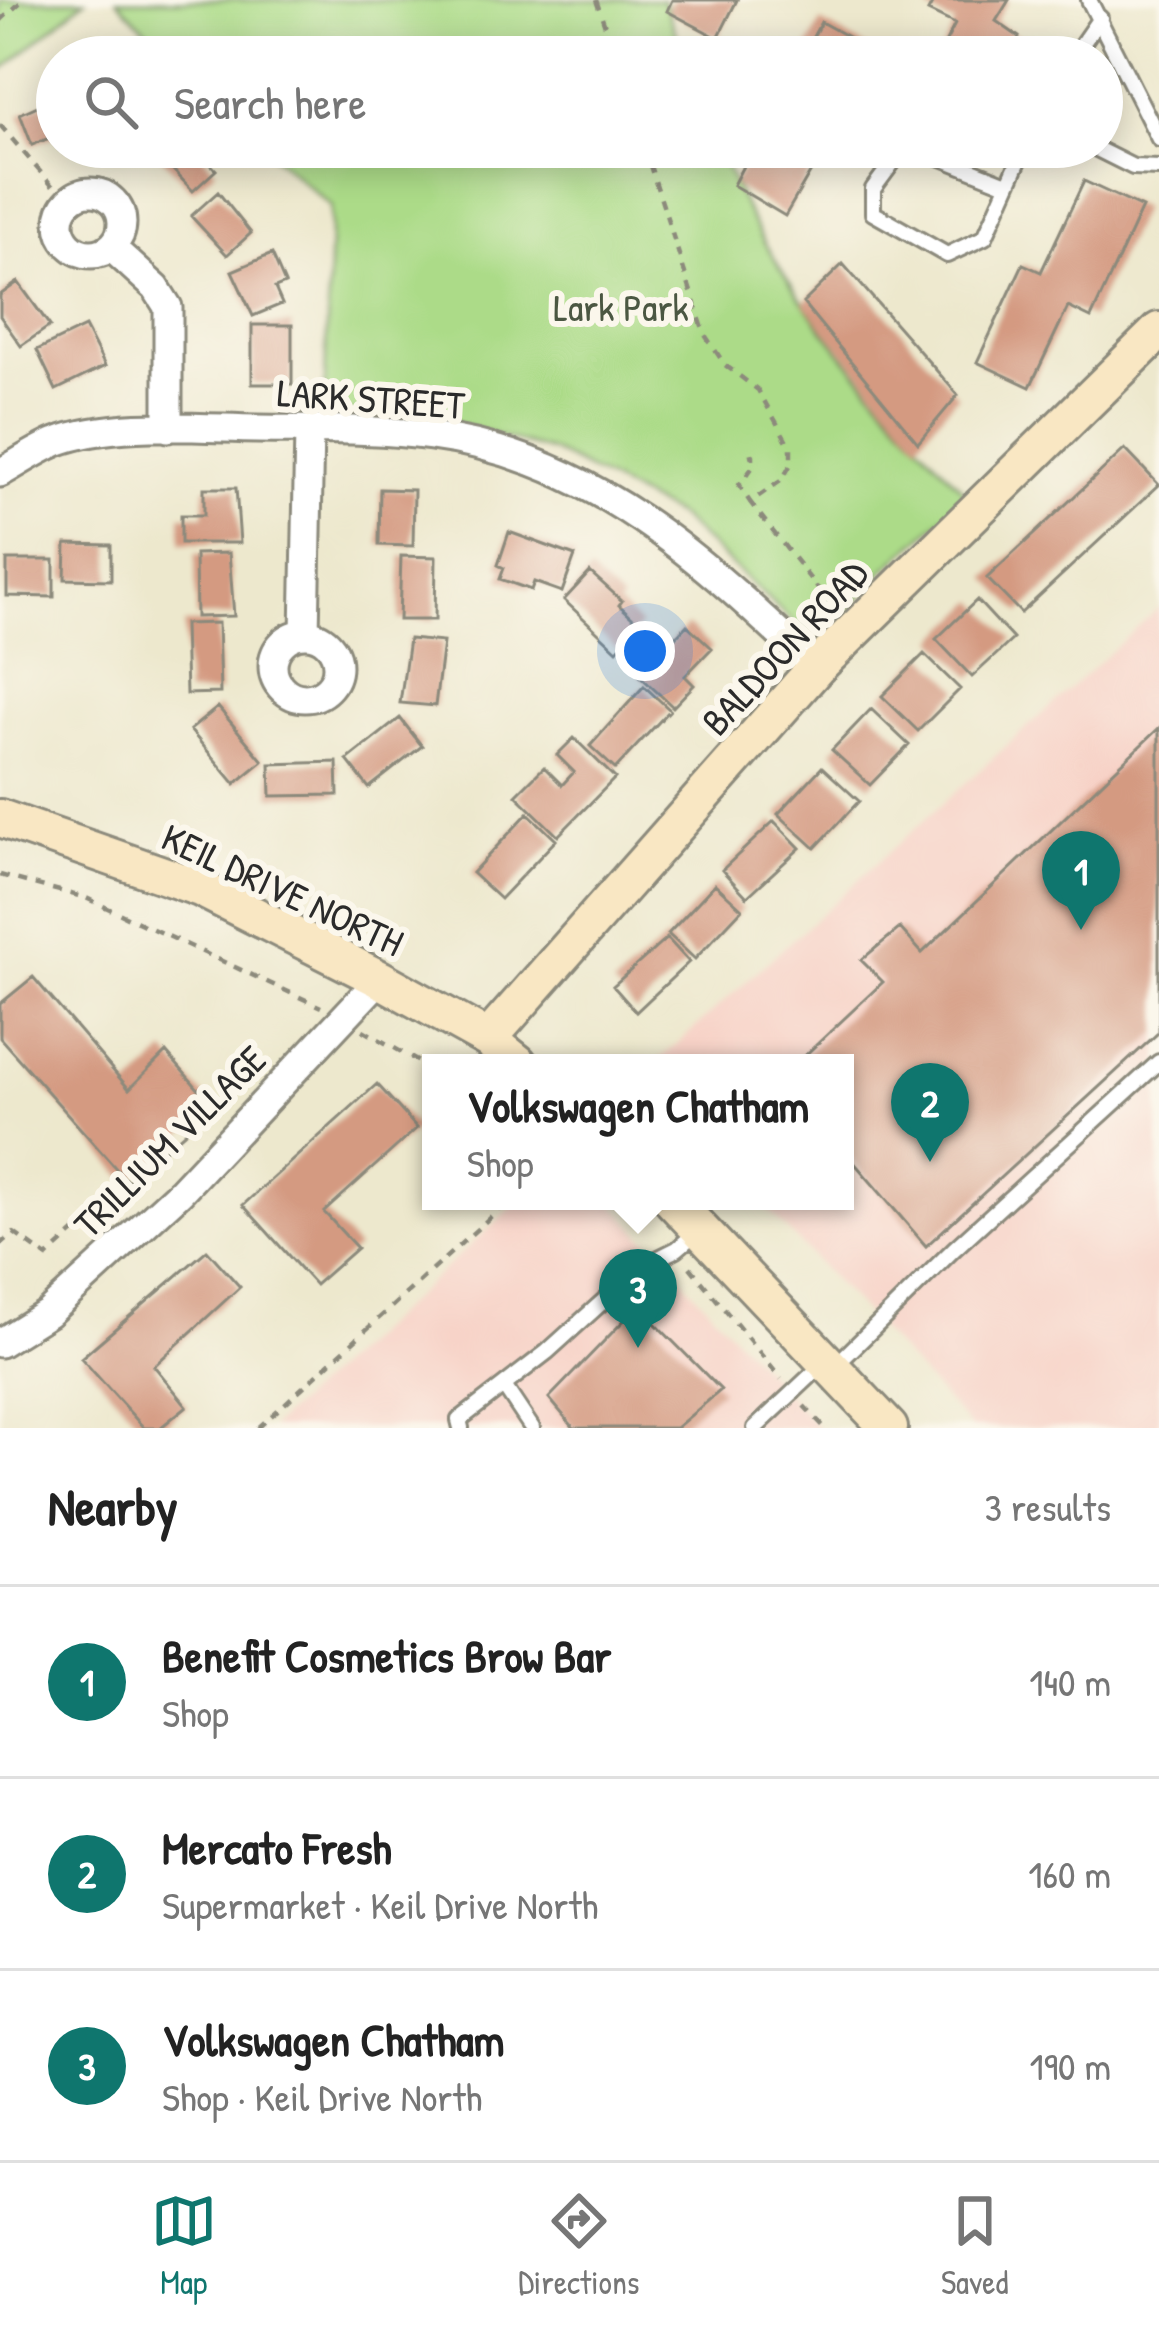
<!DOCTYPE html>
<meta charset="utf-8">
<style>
:root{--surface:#fff;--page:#f6f6f6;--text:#222;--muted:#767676;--line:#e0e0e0;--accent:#0f766e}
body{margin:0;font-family:"Patrick Hand",sans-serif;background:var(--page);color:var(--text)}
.you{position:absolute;left:645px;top:651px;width:42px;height:42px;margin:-30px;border:9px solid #fff;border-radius:50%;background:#1a73e8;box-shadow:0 0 0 18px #1a73e833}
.badge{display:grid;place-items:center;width:78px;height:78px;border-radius:50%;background:var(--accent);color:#fff;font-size:39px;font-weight:700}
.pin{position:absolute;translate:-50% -99px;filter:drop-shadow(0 3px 6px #0008)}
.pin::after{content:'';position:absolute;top:63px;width:42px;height:36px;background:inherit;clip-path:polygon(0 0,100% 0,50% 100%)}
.popup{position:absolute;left:422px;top:1054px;width:432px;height:156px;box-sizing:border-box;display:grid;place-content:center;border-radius:0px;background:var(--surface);filter:drop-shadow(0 3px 9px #0005);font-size:39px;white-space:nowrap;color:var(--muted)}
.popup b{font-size:45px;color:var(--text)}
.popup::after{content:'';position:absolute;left:50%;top:100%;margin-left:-24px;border:24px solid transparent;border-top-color:var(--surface)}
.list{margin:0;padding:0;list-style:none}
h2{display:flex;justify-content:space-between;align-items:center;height:156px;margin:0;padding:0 48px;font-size:51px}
h2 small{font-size:39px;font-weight:400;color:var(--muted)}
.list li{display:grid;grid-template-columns:78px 1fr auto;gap:36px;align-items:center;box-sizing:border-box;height:192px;padding:0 48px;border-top:3px solid var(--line)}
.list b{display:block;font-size:45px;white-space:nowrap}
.list p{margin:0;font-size:39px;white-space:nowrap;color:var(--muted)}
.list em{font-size:39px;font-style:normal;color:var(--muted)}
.icon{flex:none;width:66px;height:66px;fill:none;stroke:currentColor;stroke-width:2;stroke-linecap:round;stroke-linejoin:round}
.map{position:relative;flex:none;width:1159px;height:1428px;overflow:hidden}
.search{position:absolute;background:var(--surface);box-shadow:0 6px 30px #0003;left:36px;right:36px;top:36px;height:132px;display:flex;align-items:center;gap:30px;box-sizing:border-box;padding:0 42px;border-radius:66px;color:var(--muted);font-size:45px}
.sheet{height:732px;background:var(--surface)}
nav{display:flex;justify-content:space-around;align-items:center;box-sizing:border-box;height:168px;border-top:3px solid var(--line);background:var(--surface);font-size:33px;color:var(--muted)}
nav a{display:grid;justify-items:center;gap:6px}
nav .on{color:var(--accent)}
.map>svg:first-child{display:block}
.built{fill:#f7d1c6}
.green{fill:#acdb88;stroke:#6c835a;stroke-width:3}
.building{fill:#d49a81}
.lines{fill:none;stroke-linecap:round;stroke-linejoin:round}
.lane-casing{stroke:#8c8a7c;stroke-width:20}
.street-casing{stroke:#8c8a7c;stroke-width:33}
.secondary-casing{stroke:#8c8a7c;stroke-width:42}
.path{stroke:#8c8a7c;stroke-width:4.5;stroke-dasharray:9 9;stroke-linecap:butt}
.lane{stroke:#fff;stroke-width:14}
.street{stroke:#fff;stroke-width:27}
.secondary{stroke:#f9e7c3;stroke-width:36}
.labels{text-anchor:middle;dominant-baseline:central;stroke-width:12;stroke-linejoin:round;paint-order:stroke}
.park-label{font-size:39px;fill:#4b5742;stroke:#fbf7ec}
.street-label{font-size:39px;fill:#2b2b2b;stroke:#fbf7ec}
</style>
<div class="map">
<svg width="1159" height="1428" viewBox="0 0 1159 1428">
<rect width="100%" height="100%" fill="#fbf7ec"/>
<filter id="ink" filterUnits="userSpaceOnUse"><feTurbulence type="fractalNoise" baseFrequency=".00833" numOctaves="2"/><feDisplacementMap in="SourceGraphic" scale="24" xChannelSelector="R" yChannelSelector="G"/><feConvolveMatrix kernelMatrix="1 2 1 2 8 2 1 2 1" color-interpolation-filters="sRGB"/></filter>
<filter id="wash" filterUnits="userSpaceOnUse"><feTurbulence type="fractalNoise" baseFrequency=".004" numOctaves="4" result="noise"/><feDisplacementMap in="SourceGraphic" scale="48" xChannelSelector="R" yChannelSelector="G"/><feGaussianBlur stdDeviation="2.7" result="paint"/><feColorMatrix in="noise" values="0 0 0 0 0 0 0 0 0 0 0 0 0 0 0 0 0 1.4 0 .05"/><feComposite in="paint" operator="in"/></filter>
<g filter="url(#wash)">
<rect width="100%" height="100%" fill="#ede8cd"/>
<!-- built -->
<path class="built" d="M1159,608v820h-188l-211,-227h85v-138h-189z
M519,1201h92l207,227h-548z"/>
<!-- green -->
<path class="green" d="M0,0h85l-85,72z
M117,0h546l22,57h-512z
M263,147h455c50,133 153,246 250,348l-94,85 -36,43 -20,7 -24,-7 -115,-106 -125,-65 -123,-35 -107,-5 7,-206z"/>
<g id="blocks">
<!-- building -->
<path class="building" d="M672,0h65l-19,38 -51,-27z
M934,0h75l-13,21 23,16 -11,20h-70l17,-33 -27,-13z
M821,22l58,32 -2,3h-75z
M57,97v38l-25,10 -12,-31z
M164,147h37l4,4 -4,3 15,16 -23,21 -36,-38z
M753,147h72l-40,69 -52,-31z
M1084,181l58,27 -51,110 -23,-11 -38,80 -53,-25 46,-98 18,8z
M218,192l33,41 -24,22 -36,-39z
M272,254l13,30 -10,4 7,16 -29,12 -21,-45z
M843,264l115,131 -40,48 -115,-140z
M18,282l32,44 -29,20 -21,-30v-21z
M252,325h40v59h-40z
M85,327l20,39 -49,24 -19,-40z
M1125,449l34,36 -138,128 -34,-35z
M204,488h32l4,55h-59v-28h23z
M380,489l34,1 -1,56 -34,-1z
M509,532l66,24 -13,36 -28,-10 -3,8 -31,-11 4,-11 -6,-3z
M66,544l45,1v35l-46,-1z
M229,553l5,63 -38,1 -1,-63z
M401,556l35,1 -1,63h-36z
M7,560h47v37l-47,-1z
M590,572l32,29 -3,4 22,20 -24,25 -53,-50z
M977,600l36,39 -41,38 -36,-38z
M218,623l2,70 -34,1 -2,-70z
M687,625l25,23 -27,28 9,9 -21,22 -34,-32z
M409,639l34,3 -8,64 -35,-3z
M924,654l36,35 -42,42 -36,-35z
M644,686l26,24 -55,59 -25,-23z
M218,707l45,54 -28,23 -45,-54z
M871,709l38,36 -39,40 -38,-35z
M400,718l22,28 -53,42 -22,-28z
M1159,728v304l-233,214 -81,-94v-89h-48l86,-81 -22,-22 39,-32 22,25z
M574,738l41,40 -57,58 -42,-41 28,-28 18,18 12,-13 -17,-17z
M337,762l1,33 -67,1 -1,-32z
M822,767l37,34 -44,47 -37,-34z
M528,813l28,27 -56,59 -28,-26z
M774,821l26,27 -53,49 -25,-27z
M715,884l27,25 -47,50 -27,-25z
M667,938l22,24 -53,50 -23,-26z
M33,977l96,112 37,-37 48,55 -86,75 -128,-144v-34z
M377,1084l40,44 -93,84 33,36 -42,37 -72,-80z
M207,1250l33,37 -86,79 33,40 -27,22h-16l-63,-70z
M638,1306l83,84 -45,38h-102l-25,-30z"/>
</g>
</g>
<g filter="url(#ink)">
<use href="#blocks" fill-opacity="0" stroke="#8c8a7c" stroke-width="3"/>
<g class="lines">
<defs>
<path id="lane" d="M1089,0l70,139
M1073,57l27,-39
M904,147l-31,42v24l74,42 38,-18 40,-90
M914,147l93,37
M1093,147l40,20 26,1
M836,1365l118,-116 205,-187
M504,1386l28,42
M461,1428l-2,-8 88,-68 94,-85 36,-18 21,-18
M755,1428l67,-63"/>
<path id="street" d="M60 223a31 31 0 1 1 62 0a31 31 0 1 1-62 0Z
M111,247l45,41 12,19v121
M0,473c18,-10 37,-23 56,-31 57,-22 141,-14 201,-13 58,1 116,-1 174,7 163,21 271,124 385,232
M273 666a32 32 0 1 1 64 0a32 32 0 1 1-64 0Z
M305,634l4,-204
M0,1343l48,-30 132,-121 200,-213"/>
<path id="secondary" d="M0,818l200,70 180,91 108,60 30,24
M488,1039l328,-371 343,-337
M673,1201l216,227"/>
</defs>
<!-- lane casing -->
<use href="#lane" class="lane-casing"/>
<!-- street casing -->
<use href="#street" class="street-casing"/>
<!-- secondary casing -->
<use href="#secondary" class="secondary-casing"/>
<!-- path -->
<path class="path" d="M596,0l20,57
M0,21l23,-21
M0,125l67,78
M644,147l61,188 20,30 33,25 33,58v16l-9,16 -32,22 83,106
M749,456l4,-1v12l-14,18 11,17
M0,875l86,23 235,109
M363,1030l68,39
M631,1201l16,17
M0,1245l14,-12 33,24 49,-45 16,5
M690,1267l91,112
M804,1406l21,22
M258,1428l250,-227"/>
<!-- lane -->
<use href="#lane" class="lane"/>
<!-- street -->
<use href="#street" class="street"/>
<!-- secondary -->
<use href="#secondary" class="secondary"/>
</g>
</g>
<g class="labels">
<!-- park labels -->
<g class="park-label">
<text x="621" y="306">Lark Park</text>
</g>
<!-- street labels -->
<g class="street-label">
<text transform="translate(371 398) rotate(4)">LARK STREET</text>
<text transform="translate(784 647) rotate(-47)">BALDOON ROAD</text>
<text transform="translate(283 889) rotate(25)">KEIL DRIVE NORTH</text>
<text transform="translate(169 1141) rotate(-45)">TRILLIUM VILLAGE</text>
</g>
</g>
</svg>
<div class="you"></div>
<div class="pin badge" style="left:1081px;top:930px">1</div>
<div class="pin badge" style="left:930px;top:1162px">2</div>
<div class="pin badge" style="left:638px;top:1348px">3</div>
<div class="popup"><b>Volkswagen Chatham</b>Shop</div>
<div class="search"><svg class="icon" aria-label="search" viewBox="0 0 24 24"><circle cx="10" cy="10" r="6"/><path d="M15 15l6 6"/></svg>Search here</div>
</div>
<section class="sheet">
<h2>Nearby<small>3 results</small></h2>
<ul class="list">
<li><span class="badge">1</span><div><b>Benefit Cosmetics Brow Bar</b><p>Shop</p></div><em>140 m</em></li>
<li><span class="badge">2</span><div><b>Mercato Fresh</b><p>Supermarket · Keil Drive North</p></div><em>160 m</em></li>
<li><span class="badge">3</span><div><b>Volkswagen Chatham</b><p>Shop · Keil Drive North</p></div><em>190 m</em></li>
</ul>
</section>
<nav>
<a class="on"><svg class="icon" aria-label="map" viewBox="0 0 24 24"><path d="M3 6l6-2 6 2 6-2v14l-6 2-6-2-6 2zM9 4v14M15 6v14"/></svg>Map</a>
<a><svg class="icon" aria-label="directions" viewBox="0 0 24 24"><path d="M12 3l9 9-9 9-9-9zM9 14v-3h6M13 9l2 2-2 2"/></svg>Directions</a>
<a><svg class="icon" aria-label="saved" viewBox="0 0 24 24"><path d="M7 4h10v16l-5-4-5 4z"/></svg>Saved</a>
</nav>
